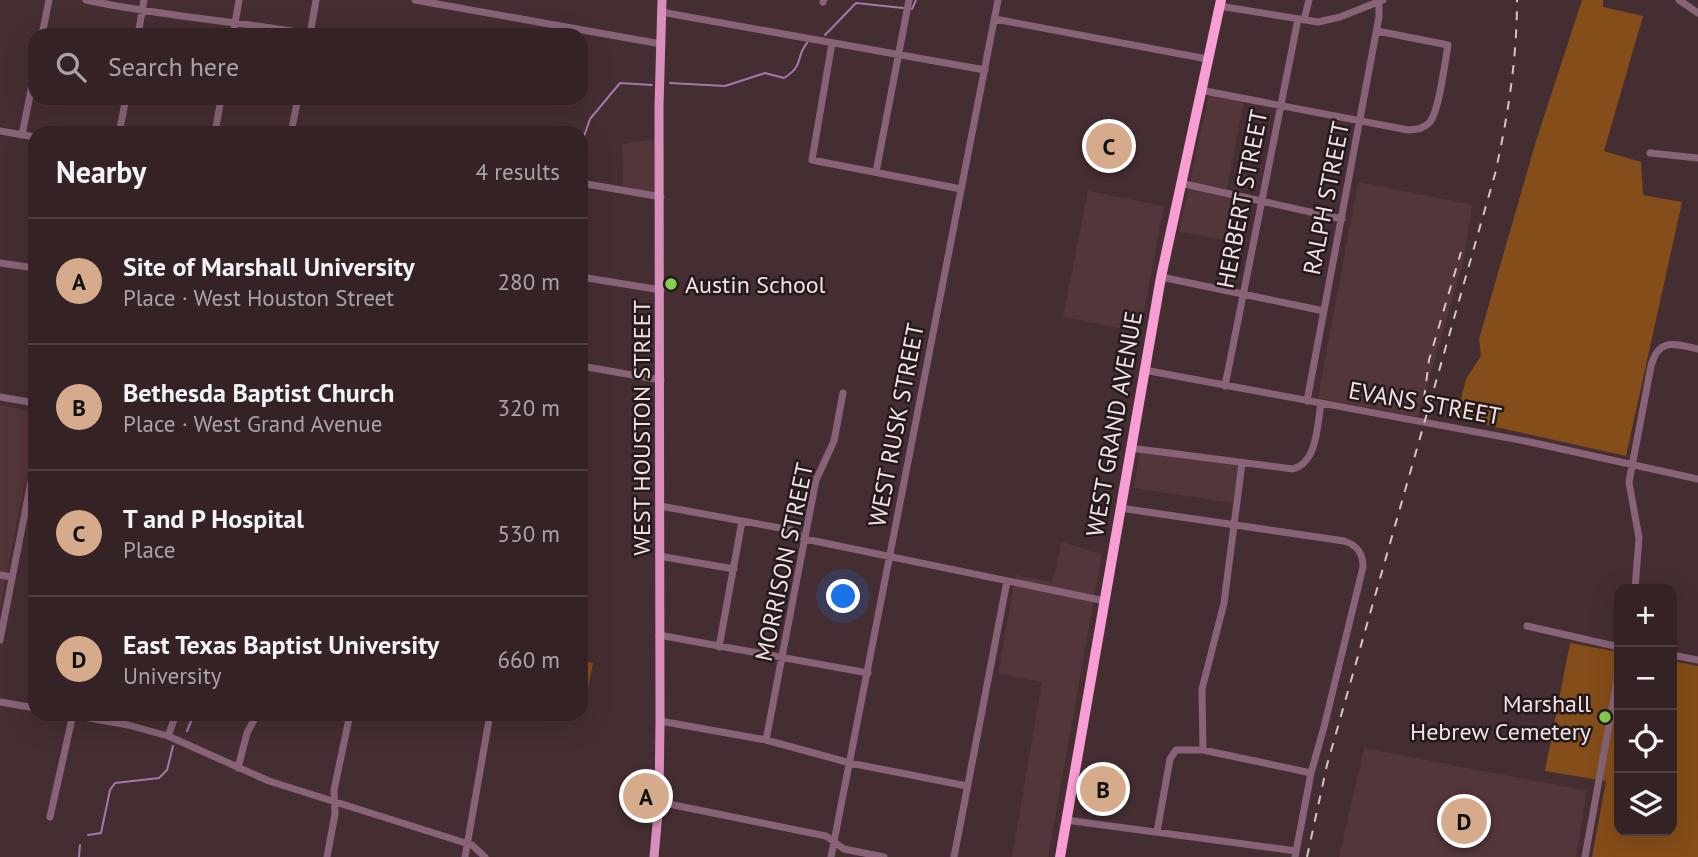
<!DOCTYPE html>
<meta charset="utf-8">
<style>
:root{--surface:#342225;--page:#3c2a2d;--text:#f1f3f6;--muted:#a9a4a7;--line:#4e3f42;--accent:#d6ab8b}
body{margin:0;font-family:"PT Sans",sans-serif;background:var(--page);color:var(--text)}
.controls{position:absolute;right:21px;bottom:21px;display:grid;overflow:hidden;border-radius:14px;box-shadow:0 7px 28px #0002}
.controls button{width:63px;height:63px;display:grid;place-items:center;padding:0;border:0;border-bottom:2px solid var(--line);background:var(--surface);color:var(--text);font:35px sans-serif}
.you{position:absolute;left:844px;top:597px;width:24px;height:24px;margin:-18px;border:5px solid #fff;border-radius:50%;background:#1a73e8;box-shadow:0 0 0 10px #1a73e833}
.badge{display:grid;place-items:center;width:46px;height:46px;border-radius:50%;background:var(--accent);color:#111;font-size:23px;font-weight:700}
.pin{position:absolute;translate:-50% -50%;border:4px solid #fff;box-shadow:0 2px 7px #0006}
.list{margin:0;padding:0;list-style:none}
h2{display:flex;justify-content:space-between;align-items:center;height:91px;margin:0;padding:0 28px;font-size:30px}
h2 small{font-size:23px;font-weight:400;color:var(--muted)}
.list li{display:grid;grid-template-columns:46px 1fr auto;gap:21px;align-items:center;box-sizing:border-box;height:126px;padding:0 28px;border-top:2px solid var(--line)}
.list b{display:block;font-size:26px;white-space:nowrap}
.list p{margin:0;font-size:23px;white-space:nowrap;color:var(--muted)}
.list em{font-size:23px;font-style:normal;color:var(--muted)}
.icon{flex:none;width:38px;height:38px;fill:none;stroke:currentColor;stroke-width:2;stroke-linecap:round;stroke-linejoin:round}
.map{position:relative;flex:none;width:1698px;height:857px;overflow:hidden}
.search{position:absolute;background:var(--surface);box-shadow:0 7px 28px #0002;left:28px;top:28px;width:560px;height:77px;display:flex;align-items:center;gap:18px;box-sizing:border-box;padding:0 24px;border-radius:21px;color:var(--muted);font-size:26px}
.panel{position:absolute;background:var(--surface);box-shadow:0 7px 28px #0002;left:28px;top:126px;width:560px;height:595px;border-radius:21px}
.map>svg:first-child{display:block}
.built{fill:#53363a}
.green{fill:#844d19}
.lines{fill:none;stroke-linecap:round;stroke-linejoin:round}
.stream{stroke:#a378ab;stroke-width:2}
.minor{stroke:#886378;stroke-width:7}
.major{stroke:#d88eba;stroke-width:9}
.highway{stroke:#f89ed4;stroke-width:10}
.rail{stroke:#d5c4c6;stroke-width:2;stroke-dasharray:9 9;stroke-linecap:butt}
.poi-dot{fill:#81d051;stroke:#24191b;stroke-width:2.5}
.labels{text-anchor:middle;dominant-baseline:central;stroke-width:5;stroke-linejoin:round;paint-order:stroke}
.street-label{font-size:24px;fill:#f1e2e4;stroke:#24191b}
.poi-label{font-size:24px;fill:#f1e2e4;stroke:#24191b;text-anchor:start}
</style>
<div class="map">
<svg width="1698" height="857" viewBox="0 0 1698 857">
<rect width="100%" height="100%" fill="#452e31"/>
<!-- built -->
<path class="built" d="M1209,94l35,6 -17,89 8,2 -10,49 -46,-8z
M656,139l-1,60 -32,-5 -1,-50z
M1358,182l114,23 -8,54 -46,158 -100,-19z
M1088,191l76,15 -24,126 -77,-15z
M0,405l35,7v20l-35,177z
M1140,451l99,15 -6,37 -99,-15z
M1062,542l40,12 -54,303h-36l30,-175 -44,-9 18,-98 36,7z
M1364,748l223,43 -11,66h-237z"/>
<!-- green -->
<path class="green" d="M1582,0h21v7l40,9 -39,135 37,11 2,33 39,7 -56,254 -170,-38 10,-39 15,-23 -2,-17 57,-198z
M1570,643l49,9v179h53v-170l26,5v191h-106l14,-76 -61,-10z
M581,660l12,3 -9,46h-3z"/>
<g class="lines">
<!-- stream -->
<path class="stream" d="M912,9l4,-9
M825,35l31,-32 47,5
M670,83l55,3 40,-13 19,5c21,-13 11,-21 23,-35
M581,145l9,-26 30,-36 32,2
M187,731l7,-17
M88,835l13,-2 9,-43 5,-7 44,-5 8,-8 6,-24
M79,857l1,-12"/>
<!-- minor -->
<path class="minor" d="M86,0c74,16 149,21 224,34
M415,0l246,44
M1679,0l19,13
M823,2l1,-2
M1219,6l99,16 22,-5 43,-17
M661,12l324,58
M995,19l212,40
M1304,20l5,-20
M42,35l7,-35
M138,35l6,-35
M233,35l6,-35
M310,35l6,-35
M832,43l-20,117 149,29
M1200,90l208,40c8,0 15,-1 21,-7 10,-9 16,-62 19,-78l-71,-14
M0,131l35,6
M119,133l7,-35
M215,133l6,-35
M291,133l7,-35
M22,135l13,-65
M1650,153l48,5
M876,172l33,-172
M581,183l80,14
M1180,183l162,36
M0,263l35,5
M581,277l80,13
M1161,277l163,34
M581,366l80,14
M1144,370l386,72 168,37
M1225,386l73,-367
M0,397l35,6
M1307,401l72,-384v-15
M1130,448l163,21c25,-7 24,-44 28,-66
M660,506l131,24 14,9 300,62
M1120,508l224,33c13,4 19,12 19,26l-39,160 -13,46 -16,84
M659,556l75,13
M0,575l12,2
M1635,589l4,-51 -10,-56 22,-116c8,-29 23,-22 47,-17
M1527,626l92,21
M659,635l209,38
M0,640l35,-179
M719,647l23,-126
M1672,655l26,5
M0,702l35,6
M67,714l61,11 40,11 101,45 203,64 13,12
M660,721l106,19 84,23 117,23
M168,736l8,-22
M766,740l50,-260 18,-39 9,-48
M1203,750l-1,-61 22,-86 18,-140
M238,768l9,-35 10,-19
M659,802l167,34 18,13 40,8
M50,817l23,-103
M1066,820l230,31
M1157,832l13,-73 6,-9h27l108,23
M327,857l8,-43 -1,-24 16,-76
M465,857l25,-143
M831,857l167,-857
M954,857l53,-276
M1585,857l34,-187"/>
<!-- major -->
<path class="major" d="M654,857l5,-55 1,-81 -1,-615 3,-106"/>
<!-- highway -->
<path class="highway" d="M1060,857l101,-580 60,-277"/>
<!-- rail -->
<path class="rail" d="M1424,399l5,-39 32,-108
M1307,857l20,-92 168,-591c13,-58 22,-115 22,-174"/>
</g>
<!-- markers -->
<g class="poi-dot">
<circle cx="671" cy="284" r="7"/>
<circle cx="1605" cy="717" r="7"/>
</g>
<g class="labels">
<!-- street labels -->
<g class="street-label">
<text transform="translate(1326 198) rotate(-79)">RALPH STREET</text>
<text transform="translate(1242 199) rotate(-79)">HERBERT STREET</text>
<text transform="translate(1425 403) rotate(10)">EVANS STREET</text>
<text transform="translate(1114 424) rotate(-80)">WEST GRAND AVENUE</text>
<text transform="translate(896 425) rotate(-79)">WEST RUSK STREET</text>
<text transform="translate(641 428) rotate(-90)">WEST HOUSTON STREET</text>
<text transform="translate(784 562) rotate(-78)">MORRISON STREET</text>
</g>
<!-- poi labels -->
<g class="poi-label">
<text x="685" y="284">Austin School</text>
<text x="1591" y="703" text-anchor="end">Marshall<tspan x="1591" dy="28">Hebrew Cemetery</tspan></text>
</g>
</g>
</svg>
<div class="controls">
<button>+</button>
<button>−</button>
<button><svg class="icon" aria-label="locate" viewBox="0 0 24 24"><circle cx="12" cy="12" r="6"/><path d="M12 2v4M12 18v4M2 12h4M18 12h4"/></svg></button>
<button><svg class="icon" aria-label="layers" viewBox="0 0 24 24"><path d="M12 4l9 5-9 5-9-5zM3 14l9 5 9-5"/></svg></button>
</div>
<div class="you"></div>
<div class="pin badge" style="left:646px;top:796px">A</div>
<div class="pin badge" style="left:1103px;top:789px">B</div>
<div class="pin badge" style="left:1109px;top:146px">C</div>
<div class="pin badge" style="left:1464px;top:821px">D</div>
<div class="search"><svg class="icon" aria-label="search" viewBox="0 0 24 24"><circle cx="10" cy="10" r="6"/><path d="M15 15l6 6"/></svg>Search here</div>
<section class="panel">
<h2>Nearby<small>4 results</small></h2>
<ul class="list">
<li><span class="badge">A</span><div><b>Site of Marshall University</b><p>Place · West Houston Street</p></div><em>280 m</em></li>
<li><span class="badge">B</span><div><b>Bethesda Baptist Church</b><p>Place · West Grand Avenue</p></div><em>320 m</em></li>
<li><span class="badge">C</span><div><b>T and P Hospital</b><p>Place</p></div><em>530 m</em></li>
<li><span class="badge">D</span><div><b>East Texas Baptist University</b><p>University</p></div><em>660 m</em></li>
</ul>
</section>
</div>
